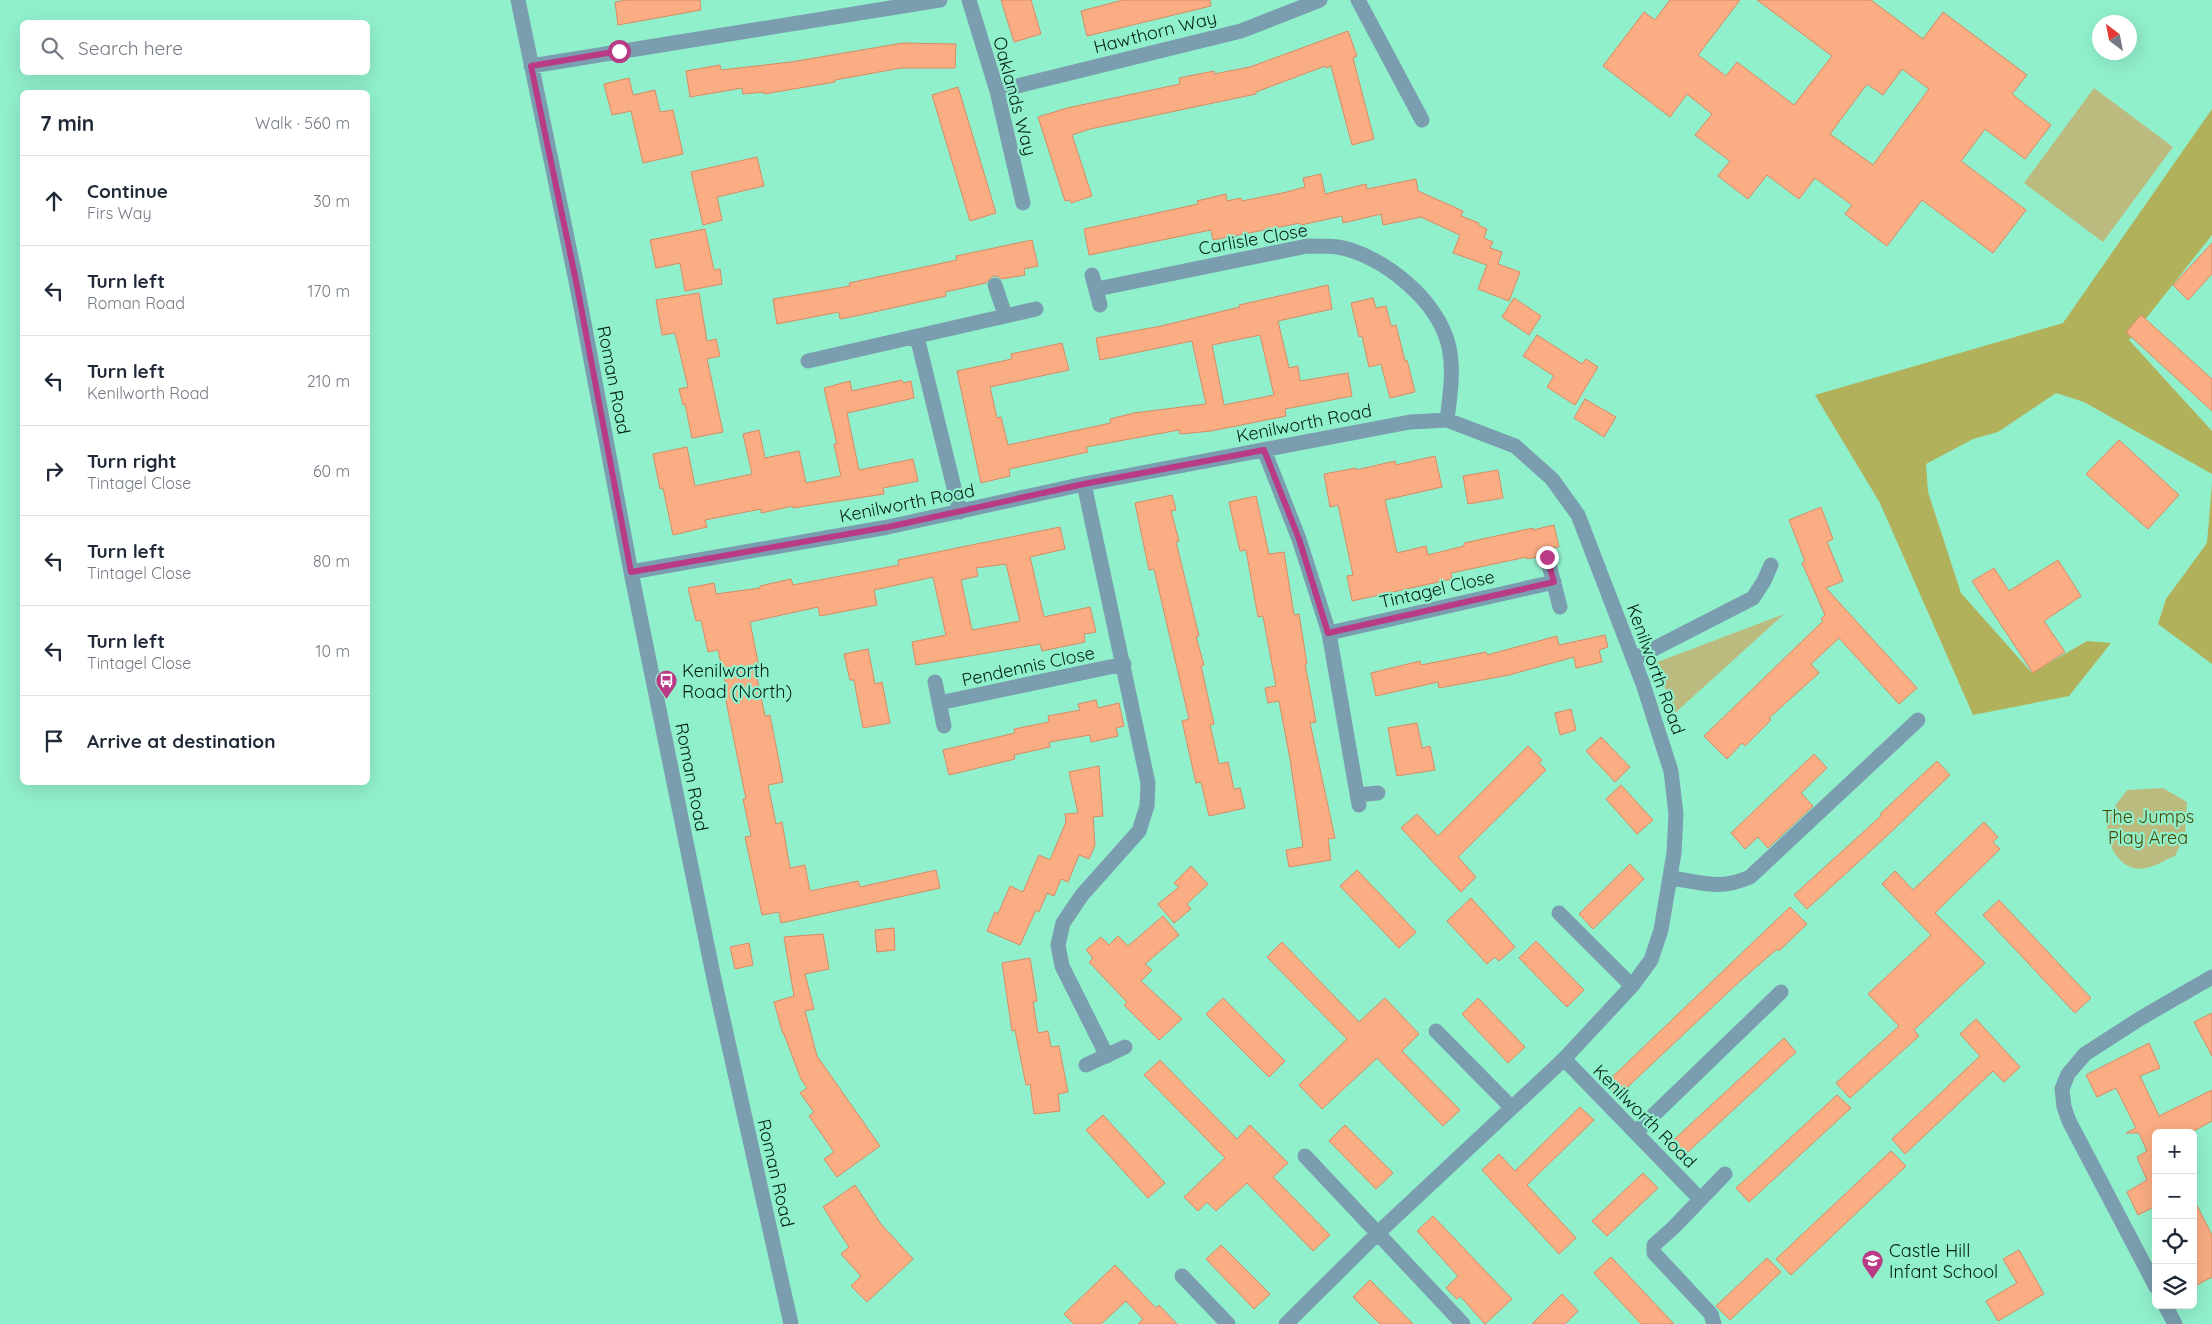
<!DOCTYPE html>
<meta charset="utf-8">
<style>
:root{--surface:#fff;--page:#f6f6f7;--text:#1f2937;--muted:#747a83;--line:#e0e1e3}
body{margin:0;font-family:Quicksand,sans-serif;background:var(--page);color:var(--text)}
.controls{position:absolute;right:15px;bottom:15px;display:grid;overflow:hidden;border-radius:8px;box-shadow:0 5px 20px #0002}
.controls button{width:45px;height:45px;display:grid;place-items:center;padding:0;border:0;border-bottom:1px solid var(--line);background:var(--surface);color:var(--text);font:25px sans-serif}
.compass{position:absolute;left:2092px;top:15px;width:45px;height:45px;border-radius:50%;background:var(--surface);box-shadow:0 5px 20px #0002;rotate:328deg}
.stop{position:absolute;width:15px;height:15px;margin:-11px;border:4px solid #b93a85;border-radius:50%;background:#fff}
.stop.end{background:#b93a85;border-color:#fff;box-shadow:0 1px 5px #0008}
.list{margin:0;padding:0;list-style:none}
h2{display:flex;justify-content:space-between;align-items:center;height:65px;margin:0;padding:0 20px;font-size:21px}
h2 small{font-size:16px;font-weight:400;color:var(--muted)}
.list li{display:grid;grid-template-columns:32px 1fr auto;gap:15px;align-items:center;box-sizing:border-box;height:90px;padding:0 20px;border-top:1px solid var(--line)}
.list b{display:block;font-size:19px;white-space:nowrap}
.list p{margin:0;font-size:16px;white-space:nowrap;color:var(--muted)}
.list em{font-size:16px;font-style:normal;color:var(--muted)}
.icon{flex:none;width:28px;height:28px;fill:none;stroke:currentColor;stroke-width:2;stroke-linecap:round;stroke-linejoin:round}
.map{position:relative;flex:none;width:2212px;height:1324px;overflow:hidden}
.search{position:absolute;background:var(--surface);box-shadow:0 5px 20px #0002;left:20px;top:20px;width:350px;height:55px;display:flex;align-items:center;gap:12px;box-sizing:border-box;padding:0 18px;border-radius:8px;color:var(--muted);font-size:19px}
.panel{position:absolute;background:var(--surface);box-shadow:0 5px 20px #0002;left:20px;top:90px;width:350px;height:695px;border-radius:8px}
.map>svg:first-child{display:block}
.green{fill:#bbbb7f}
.forest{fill:#b1b05b}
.building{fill:#faac83;stroke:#d58c66;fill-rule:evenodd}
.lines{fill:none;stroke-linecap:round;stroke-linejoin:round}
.minor{stroke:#7a9eaf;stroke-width:15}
.route{stroke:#b93a85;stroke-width:6}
.labels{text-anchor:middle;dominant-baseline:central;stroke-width:4.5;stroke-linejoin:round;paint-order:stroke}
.street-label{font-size:18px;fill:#022017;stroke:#91f0cc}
.poi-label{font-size:18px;fill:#022017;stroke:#91f0cc;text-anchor:start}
.park-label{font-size:18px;fill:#494802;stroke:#91f0cc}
</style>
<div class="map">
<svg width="2212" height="1324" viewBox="0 0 2212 1324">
<rect width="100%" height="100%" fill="#91f0cc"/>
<!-- green -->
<path class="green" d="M2094,88l79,59 -70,95 -79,-59z
M1784,614l-109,99 -20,-50z
M2163,788l24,14 -2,33 -10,21c-10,4 -19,10 -29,12 -26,6 -43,-27 -38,-49 3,-10 14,-21 19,-29z"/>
<!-- forest -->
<path class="forest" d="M2212,109v126l-83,105 83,91v43l-128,-72 -28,-9 -58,39 -25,7 -47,25 2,28 33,101 71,80 55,-32 24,2 -42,53 -96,19 -93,-212 -65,-108 248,-72z
M2212,483v181l-54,-40 8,-25 41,-56z"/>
<!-- building -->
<path class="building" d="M627,0h73l1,10 -83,15 -3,-23z
M1001,0h30l10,34 -27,8z
M1123,0h87l1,6 -124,30 -6,-25z
M1670,0h70l-42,55 28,21 11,-14 57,43 38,-49 -75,-56h114l52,39 20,-27 84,63 -15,19 39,31 -26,34 -40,-30 -24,32 65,49 -33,43 -71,-53 -35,46 -42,-32 7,-9 -37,-27 -16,21 -32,-24 -19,24 -30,-23 12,-15 -35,-26 17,-21 -25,-20 -17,23 -67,-51 41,-54 11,8zM1902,69l27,20 -56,76 -43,-31 37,-50 16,11z
M1348,31l9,25 -4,2 21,81 -22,6 -21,-79 -5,2 -1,-2 -69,26v2l-166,35 -18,6 20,61 -21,7 -1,-3 -5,1 -27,-84 29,-9 113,-24 -1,-6 35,-7v3l36,-7z
M903,43l53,1 -1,24h-54l-66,12v2l-71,12v-2l-21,2 -1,-6 -52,9 -4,-26 34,-6 1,5 70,-8z
M629,78l4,17 22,-5 5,22 13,-2 10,44 -40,9 -12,-52 -19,4 -8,-31z
M958,87l38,126 -26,8 -38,-126z
M757,157l7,29 -47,11 5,23 -19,5 -12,-53z
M1321,174l4,20 41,-10 1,5 49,-10 2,12 45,20 -2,5 18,7 -1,2 9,4 -3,9 9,4 -3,6 12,4 -4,12 22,8 -11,29 -31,-12 9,-24 -34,-12 7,-18 -39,-18 -38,8 -2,-11 -38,9 -1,-7 -41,9 -1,-2 -87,17 -2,-10 -122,25 -5,-26 114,-25 -1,-3 29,-7 1,7 14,-3 1,3 45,-9 18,-5 -2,-9z
M705,229l9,41 6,-1 2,15 -37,7 -5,-28 -24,5 -6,-28z
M1032,240l6,26 -14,3 1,6 -23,4 -5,-3h-4l-7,7 -41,9 1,4 -81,18 -25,5 -1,-7 -62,12 -4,-25 77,-13 -1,-3 108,-23 -1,-4z
M2212,243v31l-24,26 -15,-15z
M1328,285l4,24 -54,12 11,47 9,-2 2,15 48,-8 4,23 -67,13 1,7 -75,15 -31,3 -1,-4 -93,17 2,5 -79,17 1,7 -29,7 -24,-112 55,-12 -1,-5 51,-11 7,27 -79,17 7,31 4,-1 7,28 103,-22 -1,-4 24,-6 72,-9 -14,-63 -92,19 -4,-22 65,-12 79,-19 -1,-2zM1260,335l14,60 -50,10 -12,-60z
M699,293l8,48 9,-2 4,17 -13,3 16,73 -31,6 -7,-34 -2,1 -4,-16 9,-2 -13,-54 -13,2 -6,-35z
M1373,298l3,10 10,-2 5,20 5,-1 9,36 2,-1 8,32 -25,6 -9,-34 -12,3 -7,-31 -3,1 -8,-34z
M1514,298l27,18 -12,19 -27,-18z
M2141,315l71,64v32l-86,-79z
M1537,335l45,29 4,-5 12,8 -23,38 -28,-18 7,-11 -31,-20z
M902,380l1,3 8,-2 3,17 -67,15 12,57 54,-11 5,22 -35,7 1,6 -91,14v-2l-32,7v-4l-56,11 2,7 -34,8 -10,-47 -3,1 -7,-35 34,-7 8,39 57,-12 -9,-40 16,-4 6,28 34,-7 7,32 35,-7 -7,-32h3l-13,-56 26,-7 2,10z
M1585,399l31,18 -12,20 -30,-19z
M2119,440l60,55 -31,34 -62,-55z
M1435,456l7,31 -57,13 12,53 29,-7 2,9 36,-9v-3l69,-15v2l21,-5 5,22 -15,1 -4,3 -2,6 -11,2v-2l-76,16 1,6 -100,22 -5,-25 6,-1 -15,-70 -8,2 -6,-33 32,-6v2l39,-9 1,4z
M1498,470l5,28 -35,6 -5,-28z
M1172,495l4,15 -5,1 8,30 -3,1 23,94 -3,1 8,28 -3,1 13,58 -4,1 9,39 9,-2 6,27 6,-1 5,20 -36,8 -8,-34 -5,1 -14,-62 7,-2 -35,-150 -5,1 -14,-67z
M1256,496l13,58 15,-2 10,63 5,-1 8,50h-2l11,58 -6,1 25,115 -7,1 3,21 -42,7 -3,-17 17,-3 -13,-88 -11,-58 -11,2 -3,-15 11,-2 -13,-70 -5,1 -12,-67 -6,1 -11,-49z
M1821,507l12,32 -6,3 16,39 -17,7 91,100 -18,16 -60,-66 -28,26 8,9 -50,45 2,2 -26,26 -3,-3 -15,16 -23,-23 119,-115 -2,-2 4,-4 -23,-52 3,-2 -16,-41z
M1060,527l5,22 -35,8 14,60 46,-10 6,25 -12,2 1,8 -43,9 -2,-7 -124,21 -4,-23 34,-7 -13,-58 -59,13 3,15 -57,11 -2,-9 -68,15 11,55 -4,1 8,38 5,-1 13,67 -15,3 8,39 6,-2 8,46 15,-3 5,26 48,-10 2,6 76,-17 4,18 -159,35 -2,-11 -17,3 -17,-78 6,-1 -8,-37h3l-22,-108h3l-9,-41 -10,2 -7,-32 -5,1 -8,-33 26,-5 2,11 44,-6v-2l31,-7 2,6 106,-20 -1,-5zM1006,564l14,57 -48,9 -11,-50 17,-4 -2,-8z
M2058,560l23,36 -37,25 21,31 -32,21 -61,-92 22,-13 15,23z
M1605,635l3,12 -9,3 3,12 -26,6 -2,-11 -65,18 -70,13 -1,-6 -62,14 -5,-23 49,-12 1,4 65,-13 1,3 70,-19 2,9z
M868,649l7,35 7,-2 8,41 -27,5 -9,-48h-4l-6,-26z
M1096,700l2,8 21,-5 5,23 -8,2 2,8 -27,6 -1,-7 -41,7 1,5 -36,8 1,4 -66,16 -6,-25 72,-17 -1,-4 35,-7 -1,-6 32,-6 -2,-6z
M1571,709l5,21 -16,5 -5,-22z
M1417,723l5,25 8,-2 5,24 -38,6 -9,-48z
M1601,737l29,30 -15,15 -29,-31z
M1528,746l14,14 -3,3 7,7 -88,87 18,20 -15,15 -60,-64 16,-14 21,22z
M1814,754l13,14 -26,25 12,13 -45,42 -10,-11 -13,12 -14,-16z
M1937,761l13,14 -60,58 -83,76 -13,-14 88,-80 -2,-1z
M1099,766l4,50 -10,1 2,28 -6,14 -10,-4 -11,27 -7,-3 -7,17 -7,-3 -8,19 -3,-2 -16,35 -33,-14 8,-19 3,2 12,-28 13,6 16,-37 11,5 16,-38 -1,-8 13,-1 -9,-41z
M1621,785l32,35 -16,14 -31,-35z
M1984,822l14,15 -5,5 7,7 -65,64 50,50 -71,67 5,6 -69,62 -14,-15 63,-57 -31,-32 63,-59 -49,-51 13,-13 18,19z
M1630,864l14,15 -51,50 -14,-15z
M1191,866l17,18 -21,20 4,5 -17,14 -16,-19 21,-17 -5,-4z
M1357,870l59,62 -17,16 -59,-62z
M1471,898l44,49 -16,14 -4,-4 -8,7 -40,-43z
M1999,900l92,98 -16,15 -92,-98z
M1790,907l17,17 -28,27 -2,-2 -38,33 -121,114 -12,-13z
M1163,916l16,19 -34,29 7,6 -11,11 41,38 -23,21 -35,-35 3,-3 -38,-40 4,-4 -7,-8 15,-13 8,8 9,-9 10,10z
M894,928l1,22 -18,2 -2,-22z
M823,934l6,35 -24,5 9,35 -9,2 12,45 63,90 -43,31 -13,-18 10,-7 -25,-36 5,-4 -14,-19 7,-5 -6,-9 -17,-45h-1l-9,-32 20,-6 -10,-59z
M1536,941l48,49 -17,17 -48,-49z
M1282,942l77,80 26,-24 34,36 -17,17 58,59 -17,16 -66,-68 -55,51 -23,-24 48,-46 -80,-82z
M749,943l4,22 -18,4 -5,-22z
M1030,958l7,43 -4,1 5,31 10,-2 3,16 8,-1 9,46 -10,2 2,17 -26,3 -4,-30 -4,1 -11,-55 -3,1 -10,-68z
M1223,998l62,63 -16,16 -63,-63z
M1478,998l47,49 -17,16 -46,-49z
M2212,1013v43l-18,-34z
M1976,1019l44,48 -16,15 -11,-11 -88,83 -13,-15 88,-83 -20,-22z
M1784,1038l12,14 -117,108 -12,-14z
M2149,1043l11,25 -20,8 19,40 53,-26v31l-22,12h-34v73l-18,9 -11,-23 20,-12 -10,-23 10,-6 -8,-18h-13l10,-5 -20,-40 -19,9 -11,-22z
M1160,1060l77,79 13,-14 38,38 -15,14 57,58 -17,16 -66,-68 -31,28 -9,-9 -9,9 -14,-14 41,-39 -81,-83z
M1837,1095l14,13 -102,94 -13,-14z
M1580,1107l14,13 -67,65 49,53 -17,16 -77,-84 17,-16 16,17z
M1103,1115l62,68 -17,15 -62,-68z
M1345,1125l48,48 -17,16 -47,-48z
M1891,1151l15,15 -115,109 -15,-16z
M1643,1173l15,15 -51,48 -15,-15z
M855,1185l26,39 32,35 -46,43 -16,-16 10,-10 -20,-22 8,-7 -26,-40z
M2193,1198l19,37v42l-19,10z
M1433,1216l79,83 -27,25 -25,-28 -3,3 -11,-11 12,-12 -41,-45z
M1221,1245l49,49 -16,15 -48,-50z
M2019,1250l25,44 -46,27 -12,-20 31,-18 -14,-24z
M1611,1257l63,67h-33l-47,-51z
M1767,1258l14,14 -51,48 -14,-14z
M1115,1265l41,43 3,-3 18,19h-39l5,-5 -17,-18 -25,23h-27l-10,-10z
M1370,1280l43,44h-33l-27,-27z
M1562,1294l16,17 -13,13h-33z"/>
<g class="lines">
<!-- minor -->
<path class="minor" d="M518,0l59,286 54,286 83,407 77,345
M969,0l28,91 26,112
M1358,0l64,120
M531,66l409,-66
M997,91l244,-60 79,-31
M1092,275l8,30
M995,285l10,30
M1097,289l210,-43c10,0 21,0 31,1 45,8 101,54 111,100 5,24 1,49 -2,73
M917,337l43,175
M808,361l228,-52
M1264,450l35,89 30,94 30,172
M1084,484l64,299 -1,23 -8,25 -57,64 -19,28 -5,22 4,21 45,90
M1547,557l13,50
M631,572l257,-45 196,-43 326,-62 37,-2 68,26 37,33 26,36 65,169 28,87 5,43 -2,39 -13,77 -10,30 -19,26 -68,73 -186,174 -92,91
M1329,633l225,-51
M1634,659l119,-61 11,-17 7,-16
M935,682l9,44
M939,703l185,-39
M1357,795l21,-2
M1670,878c33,4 48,13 80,-1l168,-157
M1559,913l73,73
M1436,1031l75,76
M1564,1059l136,140
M1086,1065l39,-18
M1636,1132l145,-140
M1305,1156l158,168
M1182,1276l46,48
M2156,1287l-87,-166 -5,-14 -2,-18 6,-15 17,-20 56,-36 71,-41
M2165,1305l10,19
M1714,1324l-3,-10 -57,-61v-8l19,-17 52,-54"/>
</g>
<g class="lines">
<!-- route -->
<path class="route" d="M619,51l-88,15 46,220 54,286 257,-45 196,-43 180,-34 35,89 29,94 226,-51 -7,-25"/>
</g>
<!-- icons -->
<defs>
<symbol id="bus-pin" viewBox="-11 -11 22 30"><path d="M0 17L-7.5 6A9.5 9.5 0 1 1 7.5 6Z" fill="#b93a85" stroke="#91f0cc"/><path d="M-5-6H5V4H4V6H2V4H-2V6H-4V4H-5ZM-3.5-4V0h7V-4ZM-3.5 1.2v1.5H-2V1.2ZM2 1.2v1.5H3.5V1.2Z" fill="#fff"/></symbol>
<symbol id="school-pin" viewBox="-11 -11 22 30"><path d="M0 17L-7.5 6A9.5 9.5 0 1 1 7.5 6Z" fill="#b93a85" stroke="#91f0cc"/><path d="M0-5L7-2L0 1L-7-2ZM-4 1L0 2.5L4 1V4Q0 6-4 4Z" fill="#fff"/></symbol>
</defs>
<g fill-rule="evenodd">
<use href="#bus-pin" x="654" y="668" width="25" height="34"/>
<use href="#school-pin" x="1860" y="1248" width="25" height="34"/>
</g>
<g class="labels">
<!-- street labels -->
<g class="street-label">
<text transform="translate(1155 32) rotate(-14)">Hawthorn Way</text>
<text transform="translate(1015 96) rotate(75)">Oaklands Way</text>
<text transform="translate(1253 239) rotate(-10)">Carlisle Close</text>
<text transform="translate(614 380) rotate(79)">Roman Road</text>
<text transform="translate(1304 423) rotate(-11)">Kenilworth Road</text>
<text transform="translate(907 503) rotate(-11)">Kenilworth Road</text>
<text transform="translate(1437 589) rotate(-13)">Tintagel Close</text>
<text transform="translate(1028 666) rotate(-12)">Pendennis Close</text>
<text transform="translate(1656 669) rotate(70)">Kenilworth Road</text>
<text transform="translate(692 777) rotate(79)">Roman Road</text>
<text transform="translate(1645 1116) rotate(45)">Kenilworth Road</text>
<text transform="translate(776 1173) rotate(77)">Roman Road</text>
</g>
<!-- poi labels -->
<g class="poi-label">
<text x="682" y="670">Kenilworth<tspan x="682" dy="21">Road (North)</tspan></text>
<text x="1889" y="1250">Castle Hill<tspan x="1889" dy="21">Infant School</tspan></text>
</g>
<!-- park labels -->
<g class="park-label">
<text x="2148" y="816">The Jumps<tspan x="2148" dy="21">Play Area</tspan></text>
</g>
</g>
</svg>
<div class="controls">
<button>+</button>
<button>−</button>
<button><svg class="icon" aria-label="locate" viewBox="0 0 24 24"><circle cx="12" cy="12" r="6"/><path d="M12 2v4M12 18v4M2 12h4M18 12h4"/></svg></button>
<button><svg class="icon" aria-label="layers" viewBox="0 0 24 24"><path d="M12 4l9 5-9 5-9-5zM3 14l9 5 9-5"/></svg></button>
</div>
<svg class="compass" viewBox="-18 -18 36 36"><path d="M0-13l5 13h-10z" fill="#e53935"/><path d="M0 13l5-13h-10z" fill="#747a83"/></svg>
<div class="stop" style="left:619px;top:51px"></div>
<div class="stop end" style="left:1547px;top:557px"></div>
<div class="search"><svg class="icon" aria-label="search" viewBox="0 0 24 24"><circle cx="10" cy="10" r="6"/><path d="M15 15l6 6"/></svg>Search here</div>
<section class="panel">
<h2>7 min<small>Walk · 560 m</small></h2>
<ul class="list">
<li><svg class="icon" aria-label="ahead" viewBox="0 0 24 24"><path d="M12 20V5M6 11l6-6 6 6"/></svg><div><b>Continue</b><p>Firs Way</p></div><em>30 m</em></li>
<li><svg class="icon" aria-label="left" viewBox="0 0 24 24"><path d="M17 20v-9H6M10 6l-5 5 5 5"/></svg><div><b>Turn left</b><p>Roman Road</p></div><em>170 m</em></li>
<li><svg class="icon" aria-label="left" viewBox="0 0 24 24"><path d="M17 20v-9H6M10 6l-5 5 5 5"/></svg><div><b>Turn left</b><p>Kenilworth Road</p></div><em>210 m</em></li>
<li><svg class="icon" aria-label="right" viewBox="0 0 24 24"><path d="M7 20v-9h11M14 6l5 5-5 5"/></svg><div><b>Turn right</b><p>Tintagel Close</p></div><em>60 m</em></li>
<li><svg class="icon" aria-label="left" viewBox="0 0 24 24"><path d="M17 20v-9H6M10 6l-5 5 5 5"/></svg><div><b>Turn left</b><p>Tintagel Close</p></div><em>80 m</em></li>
<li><svg class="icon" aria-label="left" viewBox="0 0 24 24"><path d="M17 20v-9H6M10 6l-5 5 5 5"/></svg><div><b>Turn left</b><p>Tintagel Close</p></div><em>10 m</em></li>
<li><svg class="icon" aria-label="arrive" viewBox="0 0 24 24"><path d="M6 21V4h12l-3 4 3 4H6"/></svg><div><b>Arrive at destination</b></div></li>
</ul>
</section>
</div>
